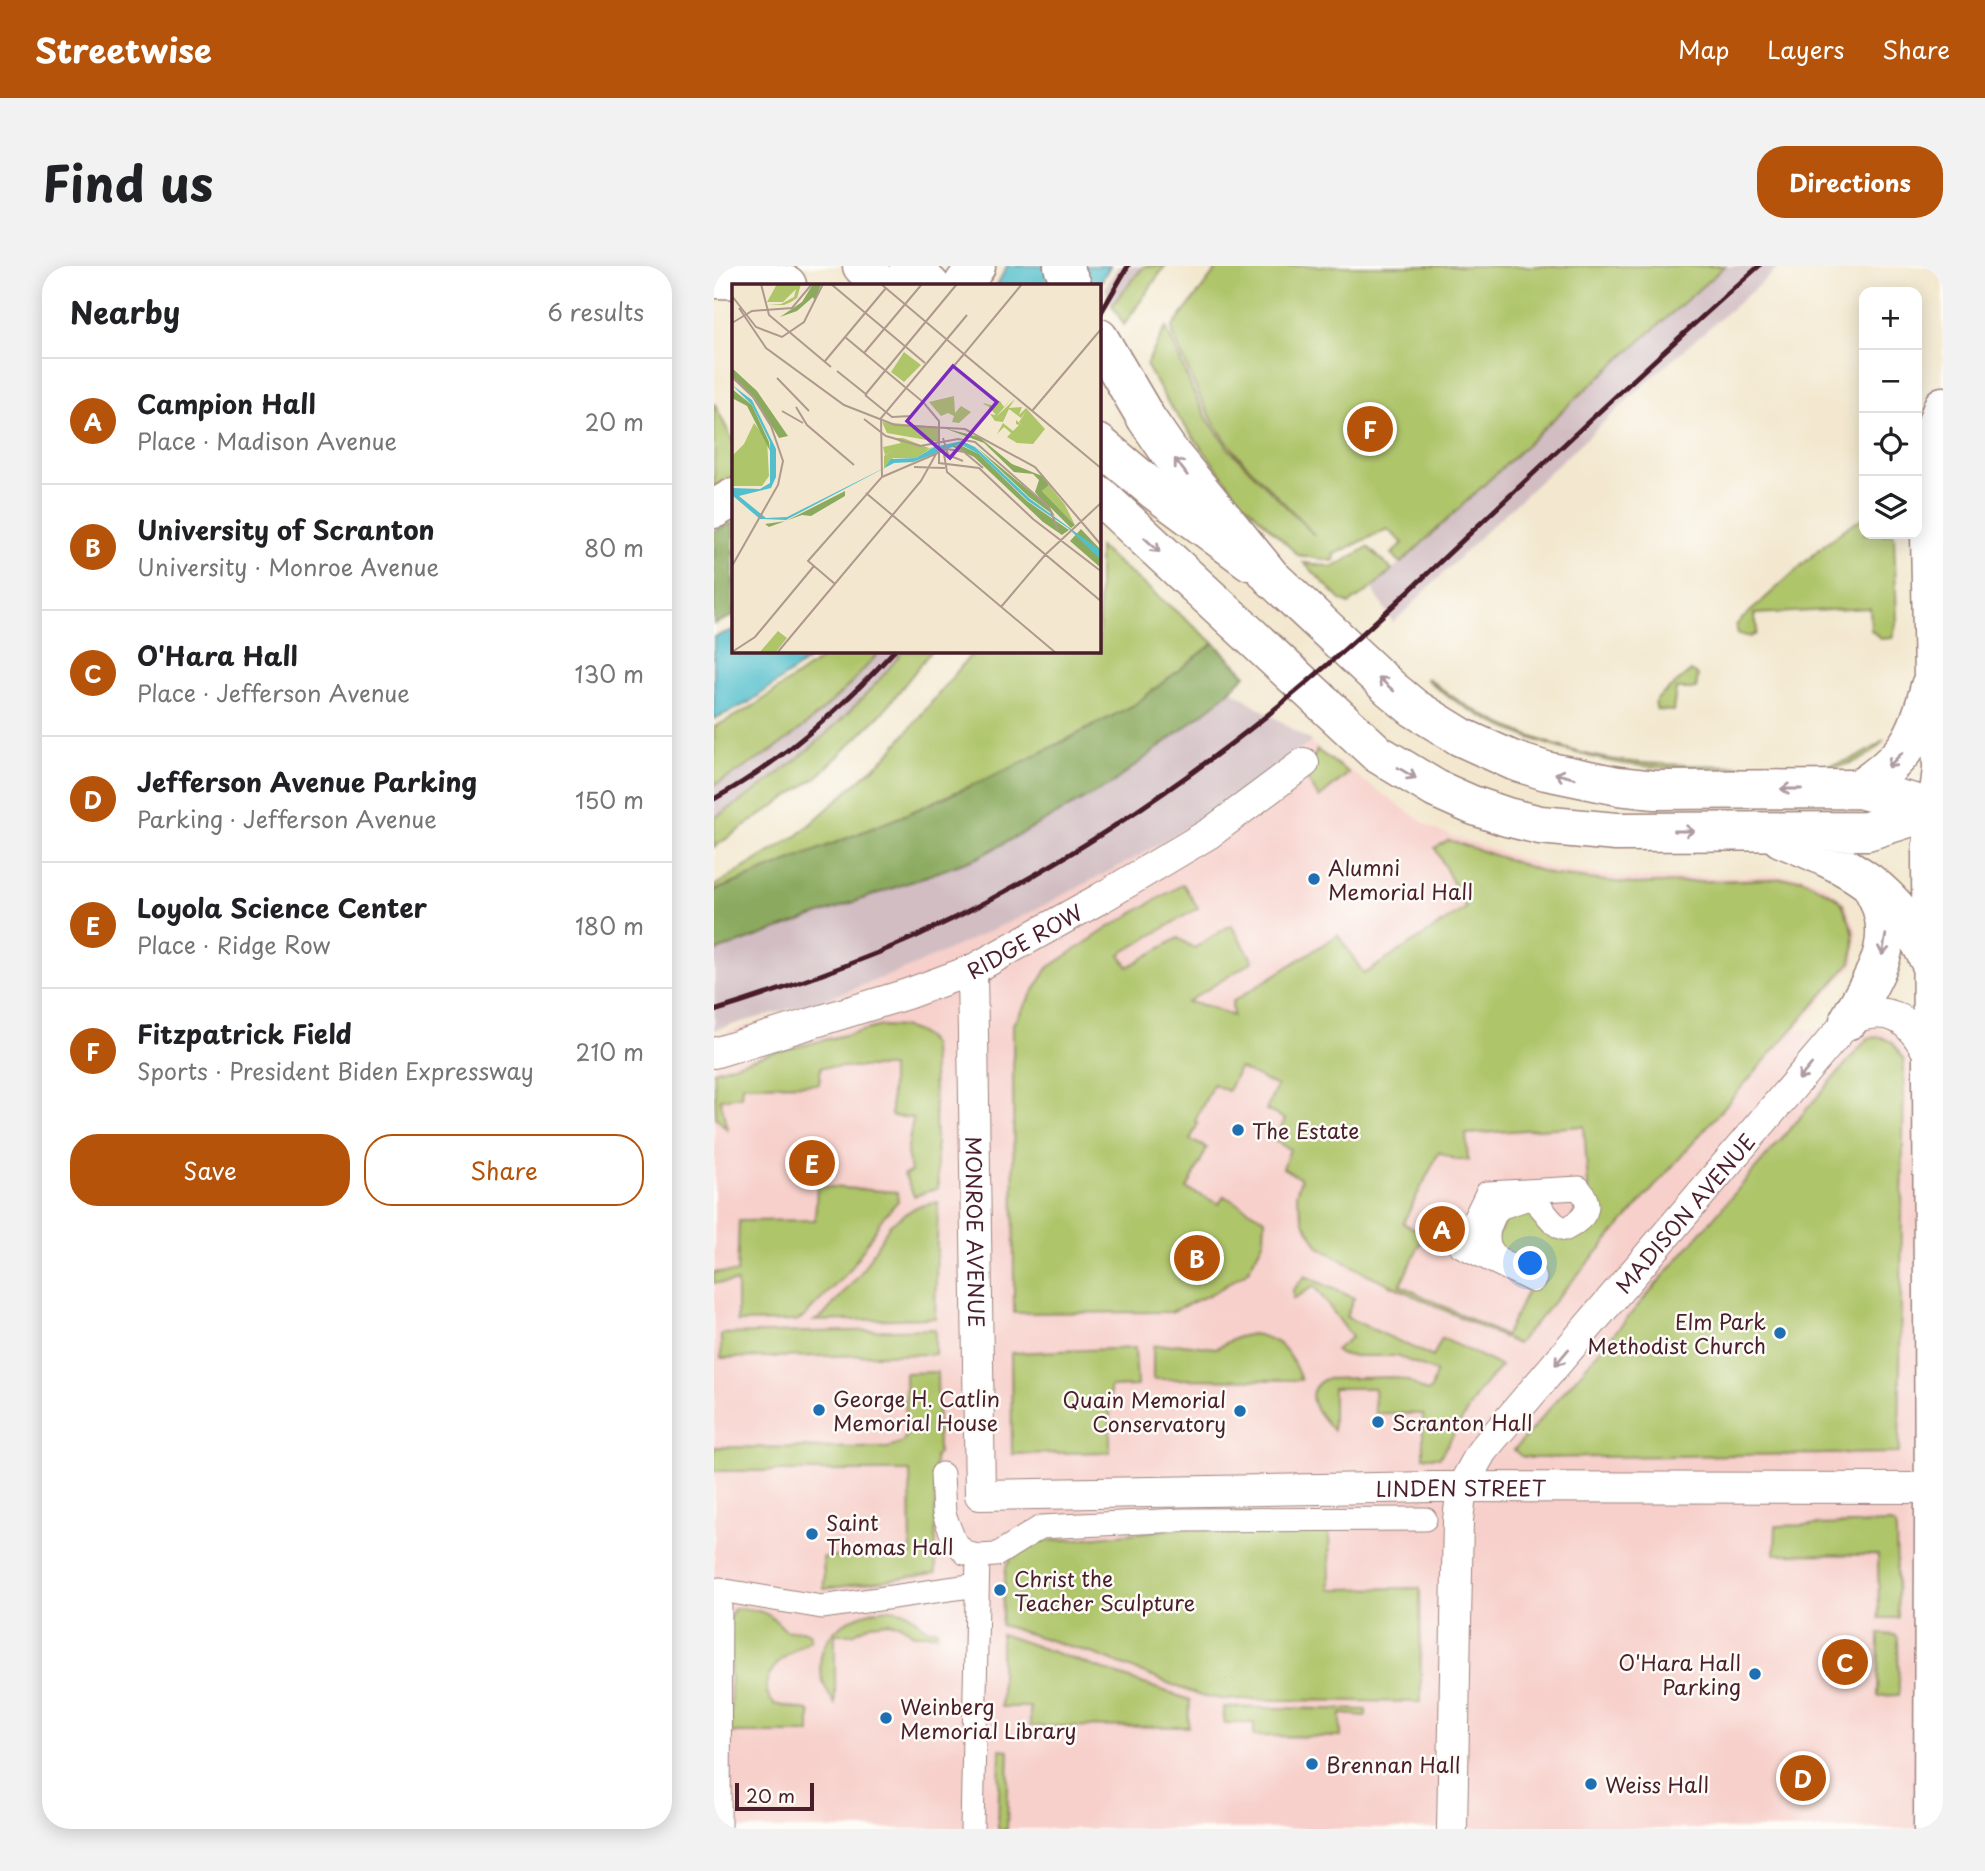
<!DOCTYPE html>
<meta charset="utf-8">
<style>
:root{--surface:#fff;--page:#f2f2f2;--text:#202124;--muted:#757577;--line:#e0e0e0;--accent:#b45309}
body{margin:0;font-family:"Playpen Sans",sans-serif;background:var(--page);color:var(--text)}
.controls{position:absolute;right:21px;top:21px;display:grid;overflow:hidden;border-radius:14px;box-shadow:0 4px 18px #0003}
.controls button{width:63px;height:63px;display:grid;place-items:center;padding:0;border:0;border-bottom:2px solid var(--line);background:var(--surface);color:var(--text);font:35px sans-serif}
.scale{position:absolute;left:21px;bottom:18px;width:79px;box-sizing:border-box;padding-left:7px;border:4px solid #4a1f2b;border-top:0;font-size:19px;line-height:24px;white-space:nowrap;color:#4a1f2b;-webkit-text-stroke:5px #fdfcf7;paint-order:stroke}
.you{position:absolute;left:817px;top:998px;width:24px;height:24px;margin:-18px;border:5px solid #fff;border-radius:50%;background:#1a73e8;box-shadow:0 0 0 10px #1a73e833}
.badge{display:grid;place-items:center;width:46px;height:46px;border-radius:50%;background:var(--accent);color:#fff;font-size:23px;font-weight:700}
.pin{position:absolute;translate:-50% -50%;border:4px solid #fff;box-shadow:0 2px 7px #0006}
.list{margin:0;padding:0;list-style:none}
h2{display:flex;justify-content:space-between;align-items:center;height:91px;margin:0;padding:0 28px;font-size:30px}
h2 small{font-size:23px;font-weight:400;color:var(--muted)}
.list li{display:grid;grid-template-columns:46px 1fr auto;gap:21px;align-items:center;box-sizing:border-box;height:126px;padding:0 28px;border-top:2px solid var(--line)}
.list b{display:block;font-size:26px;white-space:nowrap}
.list p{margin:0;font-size:23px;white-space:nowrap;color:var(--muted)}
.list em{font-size:23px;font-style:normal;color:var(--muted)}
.actions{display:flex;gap:14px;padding:21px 28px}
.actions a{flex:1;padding:16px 0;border:2px solid var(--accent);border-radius:28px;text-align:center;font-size:24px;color:var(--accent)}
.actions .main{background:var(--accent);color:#fff}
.icon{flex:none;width:38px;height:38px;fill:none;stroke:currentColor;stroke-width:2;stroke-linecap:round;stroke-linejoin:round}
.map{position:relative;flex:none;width:1229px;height:1563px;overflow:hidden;border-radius:28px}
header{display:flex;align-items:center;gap:42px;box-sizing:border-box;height:98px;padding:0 35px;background:var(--accent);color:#fff}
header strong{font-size:33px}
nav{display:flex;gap:38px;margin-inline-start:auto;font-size:24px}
.intro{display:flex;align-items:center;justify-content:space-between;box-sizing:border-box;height:168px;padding:0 42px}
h1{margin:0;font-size:49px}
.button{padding:18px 32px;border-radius:28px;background:var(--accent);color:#fff;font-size:24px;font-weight:700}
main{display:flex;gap:42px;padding:0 42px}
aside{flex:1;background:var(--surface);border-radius:28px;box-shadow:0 4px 18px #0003}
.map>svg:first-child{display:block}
.built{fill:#f7d0cb}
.industrial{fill:#d2bec2}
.green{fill:#afc56a;stroke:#7c724a;stroke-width:2;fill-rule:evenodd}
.forest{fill:#8baa5e;stroke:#6a6444;stroke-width:2}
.water{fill:#53bfcc;stroke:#4e6f7c;stroke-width:2}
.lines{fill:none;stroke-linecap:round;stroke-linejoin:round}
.pedestrian-casing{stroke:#9e847d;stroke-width:25}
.minor-casing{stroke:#9e847d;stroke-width:32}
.secondary-casing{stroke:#9e847d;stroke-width:41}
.primary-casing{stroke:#9e847d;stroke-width:41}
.trunk-casing{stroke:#9e847d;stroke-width:41}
.motorway-casing{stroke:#9e847d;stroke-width:41}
.pedestrian{stroke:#fff;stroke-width:23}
.minor{stroke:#fff;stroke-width:30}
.secondary{stroke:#fff;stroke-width:38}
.primary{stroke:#fff;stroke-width:38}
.trunk{stroke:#fff;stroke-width:38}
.motorway{stroke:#fff;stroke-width:38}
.rail{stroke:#4a1f2b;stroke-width:5}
.oneway{stroke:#ae9aa0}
.poi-dot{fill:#1f6fb2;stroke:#fdfcf7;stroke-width:2.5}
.labels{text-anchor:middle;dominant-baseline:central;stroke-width:5;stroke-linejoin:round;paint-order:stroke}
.poi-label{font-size:21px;fill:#4a1f2b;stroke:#fdfcf7;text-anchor:start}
.street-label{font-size:21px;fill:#4a1f2b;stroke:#fdfcf7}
.inset-road{fill:none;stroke:#af988d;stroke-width:2}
.view{fill:#7b2cbf;fill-opacity:0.15;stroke:#7b2cbf;stroke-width:3.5}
.inset-edge{fill:none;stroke:#4a1f2b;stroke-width:3.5}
</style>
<header>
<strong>Streetwise</strong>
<nav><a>Map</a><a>Layers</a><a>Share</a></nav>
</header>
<div class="intro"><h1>Find us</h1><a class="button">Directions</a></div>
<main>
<aside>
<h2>Nearby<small>6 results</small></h2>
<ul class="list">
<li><span class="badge">A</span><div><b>Campion Hall</b><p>Place · Madison Avenue</p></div><em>20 m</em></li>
<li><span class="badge">B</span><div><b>University of Scranton</b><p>University · Monroe Avenue</p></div><em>80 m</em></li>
<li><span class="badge">C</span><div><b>O'Hara Hall</b><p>Place · Jefferson Avenue</p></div><em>130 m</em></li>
<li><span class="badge">D</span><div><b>Jefferson Avenue Parking</b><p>Parking · Jefferson Avenue</p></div><em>150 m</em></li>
<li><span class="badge">E</span><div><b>Loyola Science Center</b><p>Place · Ridge Row</p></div><em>180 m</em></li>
<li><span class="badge">F</span><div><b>Fitzpatrick Field</b><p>Sports · President Biden Expressway</p></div><em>210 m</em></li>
</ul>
<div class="actions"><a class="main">Save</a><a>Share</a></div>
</aside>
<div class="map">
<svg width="1229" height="1563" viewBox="0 0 1229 1563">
<rect width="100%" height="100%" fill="#fdfcf7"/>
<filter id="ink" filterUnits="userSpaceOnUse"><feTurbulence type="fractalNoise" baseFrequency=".0143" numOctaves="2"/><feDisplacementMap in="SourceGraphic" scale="14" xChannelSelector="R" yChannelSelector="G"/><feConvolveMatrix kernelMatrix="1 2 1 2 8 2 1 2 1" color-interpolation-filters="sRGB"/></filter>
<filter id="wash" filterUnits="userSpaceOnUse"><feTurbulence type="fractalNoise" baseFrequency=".00686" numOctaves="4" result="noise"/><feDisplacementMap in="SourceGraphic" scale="28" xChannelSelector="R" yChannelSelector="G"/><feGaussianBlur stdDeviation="1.57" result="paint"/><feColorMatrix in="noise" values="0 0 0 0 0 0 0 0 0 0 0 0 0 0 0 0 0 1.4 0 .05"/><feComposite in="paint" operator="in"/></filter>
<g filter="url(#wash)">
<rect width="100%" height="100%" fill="#f3e8cf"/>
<!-- built -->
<path class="built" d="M596,477l123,86 122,41 82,8 165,-3 24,11 19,16 12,28 -2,33 -59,67 83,-2 20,7 19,30 25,764h-1229v-793l111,-37 84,-31 118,-54 115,-60 90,-54z"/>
<!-- industrial -->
<path class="industrial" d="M404,0h26l-32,39 -7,-17z
M1012,0h55l-122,105 -174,161 -92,91 -21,-35 254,-235z
M166,385h23l-45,53 -46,45 -98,69v-33l38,-19 106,-89z
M516,423l81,52 -1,2 -78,57 -90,54 -115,60 -118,54 -84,31 -111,31v-79l501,-247z"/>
<!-- green -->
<path class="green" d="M430,0h21l-41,59 -12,-20z
M505,0h506l-150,133 -174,164 -9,-9 11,-11 -16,-14 -54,26 2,3 -2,3 -35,-6 -58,-56 -70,-93 -24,-41 20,-38 27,64 14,27 23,32 84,85c-25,-30 -57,-56 -82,-87 -28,-34 -43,-74 -59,-115l-1,-5z
M0,137l19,38v35l-19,10z
M1150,252v16h30l3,87 -5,17 -11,1 -10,-9 -1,-22 -116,6 3,12 -1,8 -6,3 -12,-3 -2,-9 5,-5 83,-75 26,-20z
M385,281l115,96 -80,62 -121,62 -113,50 -186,74v-5l84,-51 90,-80 86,-104h125z
M654,281l24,23 -20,18 -23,16 -8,-4 -37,-37 30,4z
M118,385h48c-48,57 -100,100 -166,134v-58l40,-21z
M189,385h28l-49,62 -65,64 -103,70v-29c73,-45 136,-99 189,-167z
M977,405l7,4 -2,14h-20l-3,22 -16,-1 -2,-7 2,-4z
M714,412c45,39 130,74 189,82 43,6 86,5 129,6 50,1 96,9 138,-26 -7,10 -19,18 -30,22 -31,11 -69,6 -101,6 -50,0 -105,3 -154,-9 -61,-15 -126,-39 -173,-80z
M603,484l32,23 -30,25 -14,-22z
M735,574l104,35 80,9 168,-6 34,18 7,7 11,27 1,18 -3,14 -334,382 -156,-73 -42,-24 -15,-25 -8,-28 5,-15 -18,-11 7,-19 -15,-8 10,-22 -19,-9 11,-24 -38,-18 -11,23 -15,-7 -18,37 3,2 -8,17 17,8 -20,41 32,15 5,-8 41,23 -1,21 -16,31 -33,21 -44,20 -157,1 -1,-289 35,-56 60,-40 75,-44 15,24 -78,46 8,13 50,-29 16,10 37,-23 22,36 -66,41 20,4 26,10 -1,-14 106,-67 26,39 102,-66 -31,-60zM870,860l4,61 -22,42 -53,-28 -21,48 42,29 -29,58 -105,-51 25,-51 -22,-11 36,-71 17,8h12l-2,-26z
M168,760c19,0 40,2 50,20l6,142 -24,8 -10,-22 7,-2 -4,-19 6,-35 -22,-2v-49h-70l-2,17 -77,1 -1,11 -21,3 7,30 -11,-12 -2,-46 57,-18z
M1167,771l11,5 12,18 -5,393 -368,5 -10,-2 -7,-6 354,-412z
M103,920l80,6 1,9 -15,16 -33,53 -46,47 -8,4 -59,1v-40l-23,1v-11l23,1 2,-52 76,-1z
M224,936l-3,116 -121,3 10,-6 35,-39 31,-52 26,-17z
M591,1010l49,22 -8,19 87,40 9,-19 59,28 -22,25 -39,66h-17v-43l-48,-1 -1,-25h-41v42c-13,-14 -35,-37 -8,-51l68,-2 15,4 18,11 5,-2 5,-18 -39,-16h-46l-12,-2 -4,-4 17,-13 -38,-51 -21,13v-9z
M221,1063v25l-214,4v-24z
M538,1068c31,5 38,18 49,46l-148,-1v-33l30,-2 33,4 22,-11z
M421,1082l2,38 -27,1v65l-98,2 -1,-101z
M223,1106l1,81 -3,3v14l1,103 -112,16 -1,-32 88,-2 -1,-84h-196v-24l174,1c8,-3 14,-3 18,-12l-1,-63z
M1177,1257l4,3 1,6 2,86h-19l-1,-63 -103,-1 1,-28z
M488,1260l127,1 1,62 90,-1 1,114 -197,-3 -23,-3 -104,-41 -96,-30 5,-58 5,-9 27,-17 40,-2z
M23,1342c25,2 32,4 49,23l17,-1 8,4 -1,6c-21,12 -60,37 -36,64l34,7 2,2v20h-79l-1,-115 3,-8z
M177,1343l16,3 20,17h10v5h-24l-11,-9 -14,-3 -17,2 -18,10h-18v70c-37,-51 1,-92 56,-95z
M287,1368l189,66 -2,27 -158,-1v-19h-29z
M1165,1368l16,1 3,3 1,57 -21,1z
M510,1441l142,3v6l-25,-2v23l-87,-1v-13h-30z
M286,1483l9,1 -2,79h-9z"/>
<!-- forest -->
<path class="forest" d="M19,256v94l-19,8v-93z
M500,377l32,32 -31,29 -105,81 -133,73 -263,94v-61l186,-74 113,-50 121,-62z"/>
<!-- water -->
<path class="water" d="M293,0h103l-11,19h-102z
M19,364v21h88l-73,52 -34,16v-82z"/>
</g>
<g filter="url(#ink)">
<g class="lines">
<defs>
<path id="pedestrian" d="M865,922c16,19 6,31 -13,41 -18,-4 -21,-24 -37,-31l-30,10c-27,43 -1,51 36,70l-2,3 -72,-35 26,-53z
M228,1208l2,40 10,26 11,13 13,3 18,-1 45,-28 141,-7 243,-1
M0,1323l108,18 155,-22
M5,1563l1,-240
M258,1563l6,-273"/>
<g id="minor">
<path id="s1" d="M258,704l8,525 454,-8 509,1"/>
<path id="s2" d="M0,787l193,-59 65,-24 129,-72 109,-65 94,-70"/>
<path id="s3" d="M738,1563l6,-309 4,-33 20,-36 367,-431c44,-18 64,2 83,41"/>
</g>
<path id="secondary" d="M1229,140l-10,27 -4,55 4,189 8,50 1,42 -5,40h6
M1145,523c46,-31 58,-50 71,-103"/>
<path id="primary" d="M148,0l19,19
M195,0l21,19
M385,178l55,46 96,71"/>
<path id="trunk" d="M349,0l9,19
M385,72l47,80 24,35 101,124 120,112 23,19 47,29 53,24 32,10 72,15 37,4 204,-1 78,20
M385,229l279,259 58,35 36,16 35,12 33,8 76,7 251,-1 70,-22
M1067,572c70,28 115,50 148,122
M1135,754c25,-44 53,-81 24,-131
M1219,1563l1,-312 -3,-665 6,-43"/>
<path id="motorway" d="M0,13l41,1 32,5
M249,19l13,-19
M0,243l19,-11"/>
</defs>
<!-- pedestrian casing -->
<use href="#pedestrian" class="pedestrian-casing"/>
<!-- minor casing -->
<use href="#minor" class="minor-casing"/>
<!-- secondary casing -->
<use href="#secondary" class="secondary-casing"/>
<!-- primary casing -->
<use href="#primary" class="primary-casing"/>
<!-- trunk casing -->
<use href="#trunk" class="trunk-casing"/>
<!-- motorway casing -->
<use href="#motorway" class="motorway-casing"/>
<!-- pedestrian -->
<use href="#pedestrian" class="pedestrian"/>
<!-- minor -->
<use href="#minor" class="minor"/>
<!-- secondary -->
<use href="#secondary" class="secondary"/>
<!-- primary -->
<use href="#primary" class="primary"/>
<!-- trunk -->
<use href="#trunk" class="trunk"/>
<!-- motorway -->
<use href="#motorway" class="motorway"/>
<!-- rail -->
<path class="rail" d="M385,50l29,-50
M0,533c69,-38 127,-90 180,-148
M0,745c56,-17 111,-37 166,-59 124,-52 245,-128 352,-209 88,-67 169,-144 249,-220 92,-87 184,-174 278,-257"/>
</g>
<!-- one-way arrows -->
<defs><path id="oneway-shaft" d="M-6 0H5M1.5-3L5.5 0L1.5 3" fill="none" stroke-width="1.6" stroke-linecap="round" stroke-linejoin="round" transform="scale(1.75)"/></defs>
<g class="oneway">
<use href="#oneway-shaft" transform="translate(467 201) rotate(-127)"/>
<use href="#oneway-shaft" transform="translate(438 279) rotate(43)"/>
<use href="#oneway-shaft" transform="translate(672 418) rotate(-138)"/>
<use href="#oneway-shaft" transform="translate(1181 494) rotate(135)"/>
<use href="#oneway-shaft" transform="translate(693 507) rotate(31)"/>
<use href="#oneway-shaft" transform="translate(851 510) rotate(-165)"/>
<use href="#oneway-shaft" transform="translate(1077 523) rotate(180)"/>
<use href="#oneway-shaft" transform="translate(970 565)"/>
<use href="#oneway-shaft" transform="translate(1170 679) rotate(100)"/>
<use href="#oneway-shaft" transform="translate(1091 806) rotate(130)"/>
<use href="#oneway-shaft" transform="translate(848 1091) rotate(130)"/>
</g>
</g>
<!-- markers -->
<g class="poi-dot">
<circle cx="600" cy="613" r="7"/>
<circle cx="524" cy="864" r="7"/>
<circle cx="1066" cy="1067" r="7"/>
<circle cx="105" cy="1144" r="7"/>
<circle cx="526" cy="1145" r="7"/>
<circle cx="664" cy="1156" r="7"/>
<circle cx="98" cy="1268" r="7"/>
<circle cx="286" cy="1324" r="7"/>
<circle cx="1041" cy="1408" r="7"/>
<circle cx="172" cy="1452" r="7"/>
<circle cx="598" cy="1498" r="7"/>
<circle cx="877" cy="1518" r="7"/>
</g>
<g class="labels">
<!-- poi labels -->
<g class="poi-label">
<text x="614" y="601">Alumni<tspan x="614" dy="24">Memorial Hall</tspan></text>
<text x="538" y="864">The Estate</text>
<text x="1052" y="1055" text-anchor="end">Elm Park<tspan x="1052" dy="24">Methodist Church</tspan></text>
<text x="119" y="1132">George H. Catlin<tspan x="119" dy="24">Memorial House</tspan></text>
<text x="512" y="1133" text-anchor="end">Quain Memorial<tspan x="512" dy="24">Conservatory</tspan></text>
<text x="678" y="1156">Scranton Hall</text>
<text x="112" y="1256">Saint<tspan x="112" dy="24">Thomas Hall</tspan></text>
<text x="300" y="1312">Christ the<tspan x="300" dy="24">Teacher Sculpture</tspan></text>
<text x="1027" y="1396" text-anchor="end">O'Hara Hall<tspan x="1027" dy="24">Parking</tspan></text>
<text x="186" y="1440">Weinberg<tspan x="186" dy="24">Memorial Library</tspan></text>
<text x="612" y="1498">Brennan Hall</text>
<text x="891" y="1518">Weiss Hall</text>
</g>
<!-- street labels -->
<g class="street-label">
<text stroke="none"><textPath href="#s2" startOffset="331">RIDGE ROW</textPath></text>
<text stroke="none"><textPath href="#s3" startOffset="696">MADISON AVENUE</textPath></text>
<text stroke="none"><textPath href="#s1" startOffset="262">MONROE AVENUE</textPath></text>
<text stroke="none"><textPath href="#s1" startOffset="1006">LINDEN STREET</textPath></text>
</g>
</g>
<!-- overview -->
<g transform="translate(18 18)">
<rect width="369" height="369" fill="#f3e8cf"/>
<path d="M45,0l22,1 2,-1 -4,14 -6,4 -7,3h-16l13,-1 13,-7 2,-8 -13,13h-16zM172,68l17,13 -17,17 -13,-10zM222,112l1,17 6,-7 10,6 -12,11 -7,-1 2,-6 -6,-3 -7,3 -12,-14zM281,113l-17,20 19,-18 -6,9 13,-1 -3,8 7,-7 19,21 -12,15 -16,-1 -10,-6 4,-4 -7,-6 -7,7 6,-11 10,8 6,-6 -3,-1v-4l7,6 -4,-4 8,-12 -6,8 -12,-9 -6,13 -8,-1 -5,-7 6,1 -8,-9 -3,-1 -2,-2 11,3 6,-5 4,6zM150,138l56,5v15l-51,-9zM22,139l13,17 2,36 -7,10h-30v-30l12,-12zM163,154h8l26,10 -5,2 9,-3 -17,11h-23l-9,10v-12l9,-6 -8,5 -2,-8 18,-4zM317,201l16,20 10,20 -33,-34zM46,347l9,7 -12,15h-16z" fill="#afc56a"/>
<path d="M81,0h8l-6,18 -2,-5 -16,14 -17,6 22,-15zM0,84l25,23 31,45 -9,2 -25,-41 -22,-21zM0,105l20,16 17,37 1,9 -23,-45 -15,-8zM212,144l35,9 33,27 30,12 7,9 -7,6 33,34 -4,3 -22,-22 6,10 -26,-19 -53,-50 67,55 -8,-10 4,-12 -6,-6 -19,-2 -30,-29zM228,161l19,9 48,47 42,29 -7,5 -19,-13 -69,-65 -23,-11zM113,207v5l-34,20 -9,-1 -33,12 -4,-3 21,-3zM349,245l20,21v18l-31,-27z" fill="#8baa5e"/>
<path d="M0,101l20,15 24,49v28l-5,11 -32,8 27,22 21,-1 97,-49 7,-9 25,-1 18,-11 28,-6 13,6 54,51 72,53v9l-33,-32 -40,-27 -49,-47 -19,-10 -47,18 -19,1 -108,57 -26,-1 -28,-24v-7l28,1 10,-6v-41l-18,-37z" fill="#53bfcc"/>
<path class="inset-road" d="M29,0l8,31 62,52M99,0l94,79M149,0l83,70 -41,48M290,0l-58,70 138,115M0,12l24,31 26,10 22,-15 19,-38M7,24l27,40 78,57 51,20 70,4 70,38 67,79M0,39l20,-12 40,-3 20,-24M113,53l78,65 -12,14 -19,1 -27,-22M132,69l58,-69M93,77l61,-73M105,87l30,24M0,93l21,20 18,29 12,35 -5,24 -46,81M45,94l32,33M133,111l92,-111M191,118l16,19v42l40,5 54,51 69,53M64,123l11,18 47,40M50,127l21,12M300,127l70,-83M132,135l22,17 34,10 38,-7 17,3 74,65 9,23M211,154l5,17 15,6M211,164l4,24 155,130M182,183l31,1M150,193l65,-28 17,3 19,16M134,209l190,160M103,300l-27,-23 74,-84 -1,-59 86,-103M269,323l44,-52 57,-53M0,368l23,-15 59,-71M45,369l144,-172 15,-27"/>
<path class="view" d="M221,82l44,36 -47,56 -43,-37z"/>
<rect width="369" height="369" class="inset-edge"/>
</g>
</svg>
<div class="controls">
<button>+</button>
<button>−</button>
<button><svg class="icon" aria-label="locate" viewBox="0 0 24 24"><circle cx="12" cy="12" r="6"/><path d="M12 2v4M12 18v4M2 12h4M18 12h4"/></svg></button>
<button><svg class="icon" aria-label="layers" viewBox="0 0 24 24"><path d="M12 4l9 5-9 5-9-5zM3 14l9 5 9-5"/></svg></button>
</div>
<div class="scale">20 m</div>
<div class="you"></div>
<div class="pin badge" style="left:728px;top:963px">A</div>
<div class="pin badge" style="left:483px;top:992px">B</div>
<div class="pin badge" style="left:1131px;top:1396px">C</div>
<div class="pin badge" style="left:1089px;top:1512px">D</div>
<div class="pin badge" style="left:98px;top:897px">E</div>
<div class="pin badge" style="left:656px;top:163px">F</div>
</div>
</main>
